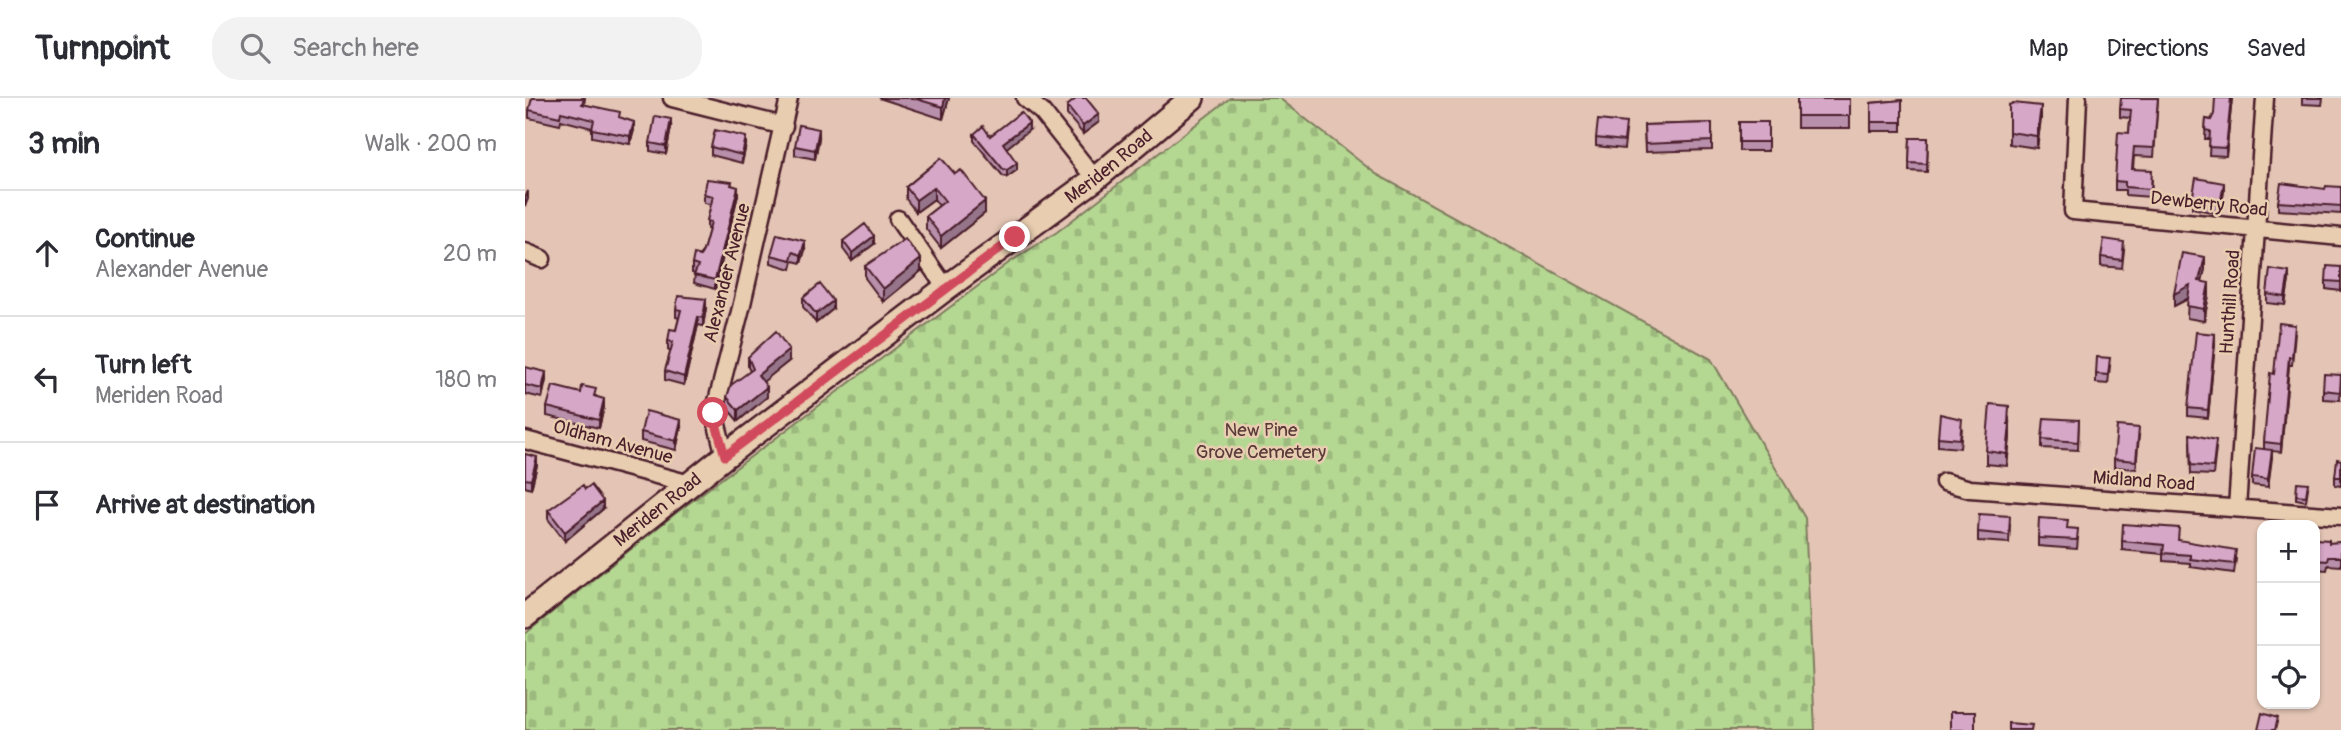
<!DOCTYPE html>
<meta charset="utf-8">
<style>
:root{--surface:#fff;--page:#f2f2f3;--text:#2b2b33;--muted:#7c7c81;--line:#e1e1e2}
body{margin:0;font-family:Pangolin,sans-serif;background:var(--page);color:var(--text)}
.controls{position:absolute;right:21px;bottom:21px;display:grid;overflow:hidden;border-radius:14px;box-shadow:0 2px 5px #0004}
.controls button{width:63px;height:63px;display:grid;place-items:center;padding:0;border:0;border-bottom:2px solid var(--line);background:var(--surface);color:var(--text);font:35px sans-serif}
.stop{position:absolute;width:21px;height:21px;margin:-16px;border:5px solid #d1495b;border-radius:50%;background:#fff}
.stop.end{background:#d1495b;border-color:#fff;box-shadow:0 2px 7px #0008}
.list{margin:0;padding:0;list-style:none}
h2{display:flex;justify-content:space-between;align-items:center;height:91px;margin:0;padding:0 28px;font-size:30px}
h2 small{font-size:23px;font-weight:400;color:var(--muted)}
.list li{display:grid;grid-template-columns:46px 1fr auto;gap:21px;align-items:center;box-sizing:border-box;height:126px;padding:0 28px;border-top:2px solid var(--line)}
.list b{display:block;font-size:26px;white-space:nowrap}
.list p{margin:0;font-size:23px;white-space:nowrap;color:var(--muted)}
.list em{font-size:23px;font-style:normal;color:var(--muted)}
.icon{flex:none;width:38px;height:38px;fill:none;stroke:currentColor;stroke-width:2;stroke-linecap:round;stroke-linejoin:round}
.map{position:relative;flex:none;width:1816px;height:632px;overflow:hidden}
header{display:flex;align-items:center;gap:42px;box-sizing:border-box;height:98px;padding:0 35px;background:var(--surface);border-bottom:2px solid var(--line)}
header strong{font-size:33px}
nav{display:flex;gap:38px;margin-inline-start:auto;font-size:24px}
.search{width:490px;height:63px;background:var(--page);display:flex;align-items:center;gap:18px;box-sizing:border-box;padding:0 24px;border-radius:28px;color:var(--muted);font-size:26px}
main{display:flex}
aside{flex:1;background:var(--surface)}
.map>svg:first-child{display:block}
.cemetery{fill:url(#cemetery-stones);stroke:#7f7c5e;stroke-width:2}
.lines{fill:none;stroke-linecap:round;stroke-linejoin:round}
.street-casing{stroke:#4a1f2b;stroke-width:21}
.secondary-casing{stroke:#4a1f2b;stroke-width:28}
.street{stroke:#e8cdb0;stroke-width:16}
.secondary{stroke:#e8cdb0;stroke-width:23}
.wall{fill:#b890ab;stroke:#4a1f2b;stroke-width:2}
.shaded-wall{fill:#96758b;stroke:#4a1f2b;stroke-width:2}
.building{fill:#d6a7c7;stroke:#4a1f2b;stroke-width:2}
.route{stroke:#d1495b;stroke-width:9}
.labels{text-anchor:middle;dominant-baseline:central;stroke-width:5;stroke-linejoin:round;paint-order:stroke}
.street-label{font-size:19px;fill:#4a1f2b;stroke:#e8cdb0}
.park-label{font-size:19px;fill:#5a3b3a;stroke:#e8cdb0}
</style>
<header>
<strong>Turnpoint</strong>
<div class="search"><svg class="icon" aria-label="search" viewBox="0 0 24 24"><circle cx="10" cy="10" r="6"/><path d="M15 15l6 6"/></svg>Search here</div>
<nav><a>Map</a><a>Directions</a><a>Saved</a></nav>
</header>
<main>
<aside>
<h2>3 min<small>Walk · 200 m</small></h2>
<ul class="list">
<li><svg class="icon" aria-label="ahead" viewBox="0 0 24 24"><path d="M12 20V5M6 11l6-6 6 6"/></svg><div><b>Continue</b><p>Alexander Avenue</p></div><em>20 m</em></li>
<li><svg class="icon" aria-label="left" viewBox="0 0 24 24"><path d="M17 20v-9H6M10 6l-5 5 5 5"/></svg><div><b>Turn left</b><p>Meriden Road</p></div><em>180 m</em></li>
<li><svg class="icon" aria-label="arrive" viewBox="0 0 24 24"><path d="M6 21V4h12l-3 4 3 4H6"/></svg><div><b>Arrive at destination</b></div></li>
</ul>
</aside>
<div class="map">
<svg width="1816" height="632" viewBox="0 0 1816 632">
<defs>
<pattern id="cemetery-stones" width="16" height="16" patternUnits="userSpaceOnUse" patternTransform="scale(1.75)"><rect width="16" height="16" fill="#b4d892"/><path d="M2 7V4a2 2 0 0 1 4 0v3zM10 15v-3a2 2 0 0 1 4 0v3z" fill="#9cb97e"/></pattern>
</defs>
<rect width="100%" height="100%" fill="#e4c5b5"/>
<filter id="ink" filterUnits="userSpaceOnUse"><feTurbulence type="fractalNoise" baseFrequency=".0143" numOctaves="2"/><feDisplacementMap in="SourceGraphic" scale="14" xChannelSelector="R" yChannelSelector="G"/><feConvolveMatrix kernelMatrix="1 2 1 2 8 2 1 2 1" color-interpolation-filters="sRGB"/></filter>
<g filter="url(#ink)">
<!-- cemetery -->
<path class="cemetery" d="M705,0h49l97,76 335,185 94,159 10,212h-1290v-96l151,-121 334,-251 47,-30z"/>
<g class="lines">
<defs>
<path id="street" d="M147,0l112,28
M500,0l17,14 53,67
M1553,0l-5,113 268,26
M373,121l48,69
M0,154l17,7
M0,342l165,44
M200,358l-11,-43 28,-109 47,-206
M1419,384l26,7 371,27
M1712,410l28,-410"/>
<g id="secondary">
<path id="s1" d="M0,518l200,-160 221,-168 149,-109 97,-81"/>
</g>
</defs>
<!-- street casing -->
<use href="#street" class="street-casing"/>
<!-- secondary casing -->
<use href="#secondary" class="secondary-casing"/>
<!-- street -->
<use href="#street" class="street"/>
<!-- secondary -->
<use href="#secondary" class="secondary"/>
</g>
<!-- wall -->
<path class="wall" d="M60,0l-1,7 36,13 14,12 -4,14 -38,-7v-9l-31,-8 -1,5 -31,-7v-8z
M354,0h70l-6,21z
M1633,0l-4,59 -20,-1 -1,13 19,10 -1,18 -26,-2v-5h-10v-9l14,-48 1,-15 -10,-1v-8z
M1707,0l-6,58 -17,-1 1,-16h-5l1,-20 5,1z
M1777,0h21l-1,7 -20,-1z
M1272,1h53v29h-53z
M1377,2v31h-31v-28z
M1484,7l32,13 -4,30 -28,-4z
M542,8l32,16 -16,12 -16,-19z
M1214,24h29v29h-29z
M1187,25v27l-67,2 -1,-27z
M146,29l-5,27 -16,-3v-8z
M504,32l-23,18 11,22 -10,7 -4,-1 -29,-35v-7l16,2z
M1101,33l-2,18 -28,-3v-8z
M294,40l-4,21 -20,-4v-9z
M1385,40h18l-1,34 -18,-1z
M221,47l-4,18 -31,-8v-8z
M416,60l44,55 -44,35 -15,-19v-13l13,-10 -5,-7 -18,13 -10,-13v-12z
M207,87l6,10 -23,94 -21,-6 1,-9 -3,-1v-9l11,-13 6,-21 -2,-1v-8l4,-17 -7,-1v-9z
M1816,89v27l-63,-4v-8l47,-13z
M1699,93l-4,23 -28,-6v-8z
M318,143l31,3 -22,17 -9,-12z
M280,152l-4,13 -8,-2 -2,8 -20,-6v-8z
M1599,152l-2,18 -21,-2v-9z
M340,168l56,5 -38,31 -18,-24z
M1816,169v24l-15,-2v-8z
M1680,171l-3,12 7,14 -5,26 -17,-3 1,-19 -14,7z
M1764,182l-4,25 -18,-2v-9z
M278,200l30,11 -17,14 -13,-16z
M181,210l-3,18 -5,-1 -14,60 -19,-5v-9l6,-21h-3v-9l8,-11 3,-12 -3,-1v-8z
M1770,235l-3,32h-3l-8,87 -9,-1 -4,36 -16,-2v-8l12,-28v-7l10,-68z
M1690,245l-7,75 -20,-2v-8z
M223,259l41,4 -26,20 4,16 -29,24 -11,-13v-11l23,-26 -2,-4z
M1585,268l-2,18 -12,-1v-9z
M0,269l21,13 -4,18 -17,-4z
M1816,277l-1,25 -17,-1v-9z
M56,295l15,3 8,11 -5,21 -52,-12v-9z
M1484,321l1,18 -3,29 -21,-2v-13z
M1554,322l-1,30 -36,-2v-9z
M156,330l-5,22 -35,-9v-9z
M1437,330l-2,20 -22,-2v-9z
M1614,338l-3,33 -22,-2v-8z
M1665,344l26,6 -3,27 -22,-1z
M0,356l12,11 -6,24 -6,-2z
M1816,362v26l-6,-1v-8z
M1783,390l-2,13 -10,-2v-4z
M78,411l-38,32 -17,-22v-9z
M1485,427l-1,18 -31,-2v-9z
M1513,440h40l-1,11 -39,-3z
M1790,441l14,4 12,-1v24l-13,-1 -1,5 -12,-1z
M1653,442l58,19 -2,14 -44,-6v-4l-27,-2v-7l-41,-4v-9z"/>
<!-- shaded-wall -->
<path class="shaded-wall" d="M420,0h4l-6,21v-12z
M1706,0h1l-6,58v-8z
M1516,8v12l-4,30v-12z
M574,16v8l-16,12v-8z
M146,21v8l-5,27v-8z
M109,24v8l-4,14v-8z
M504,25v7l-26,21v-8z
M294,31v9l-4,21v-9z
M221,39v8l-4,18v-8z
M492,65v7l-10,7v-7z
M1699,85v8l-4,23v-9z
M213,89v8l-23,94v-9z
M409,89v12l-18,13v-12z
M3,93v8l-3,7v-8z
M460,103v12l-44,35v-12z
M349,138v8l-22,17v-8z
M280,143v9l-4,13v-8z
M1680,159v12l-6,24v-12z
M396,161v12l-38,31v-13z
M1764,174v8l-4,25v-8z
M1684,185v12l-5,26v-12z
M1665,187v12l-16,9v-12z
M181,201v9l-3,18v-8z
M308,203v8l-17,14v-9z
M173,219v8l-14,60v-8z
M1690,236v9l-7,75v-8z
M264,252v11l-31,25v-11z
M1764,259v8l-8,87v-8z
M21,274v8l-4,18v-9z
M242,289v10l-29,24v-11z
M79,301v8l-5,21v-8z
M156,322v8l-5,22v-9z
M1485,326v13l-3,29v-12z
M1747,352v8l-4,29v-8z
M12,359v8l-6,24v-9z
M78,403v8l-38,32v-9z"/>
<!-- building -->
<path class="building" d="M7,0h52l-2,6 38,8 -1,5 15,5 -4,14 -38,-7 2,-9 -33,-8 -1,5 -31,-7z
M388,0h32l-2,9z
M552,0h9l13,16 -16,12 -16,-20z
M1596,0h37l-4,50 -20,-1 -2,22 20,1 -1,19 -26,-2v-5l-10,-1 3,-49 11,1 2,-23 -11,-1z
M1690,0h16l-5,50 -17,-1 1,-16 -5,-1 1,-11 5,1 3,-6z
M1272,1h53v17h-53z
M1377,2v22h-31v-19z
M1488,5l28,3 -4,30 -28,-4v-27z
M496,14l8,11 -26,20 14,20 -10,7 -4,-1 -29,-35 9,-8 7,10z
M130,18l16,3 -5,27 -16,-3z
M1073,22l28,3 -2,18 -28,-3z
M1214,24h29v20h-29z
M1187,25v18l-67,3 -1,-19z
M274,27l20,4 -4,21 -20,-4z
M190,32l31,7 -4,18 -31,-8z
M1385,40h18l-1,26 -18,-1z
M416,60l14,16 6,-4 24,31 -44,35 -15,-20 19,-15 -11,-14 -18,13 -10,-13z
M1671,80l28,5 -4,22 -28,-5z
M182,81l25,3 -1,3 7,2 -23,93 -21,-5 4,-9 -6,-2 2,-10 6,2 3,-5 8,-29 -4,-1 6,-25 -9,-2z
M1756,85l44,6 1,-3 15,1v19l-63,-4z
M340,126l9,12 -22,17 -9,-12z
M252,136l28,7 -4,14 -8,-3 -2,8 -20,-5z
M380,141l16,20 -38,30 -18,-23z
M1579,141l20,3 -2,18 -21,-3z
M1657,155l23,4 -6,24 10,2 -5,26 -17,-3 3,-21 -16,9z
M1802,168l14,1v15l-15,-1z
M1745,171l19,3 -4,25 -18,-3z
M295,186l13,17 -17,13 -13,-16z
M153,198l28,3 -3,19 -5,-1 -14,60 -19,-6 8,-29 -5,-1 2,-12 6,1 5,-20 -5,-1z
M1754,225l16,2 -3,32h-3l-8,87 -17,-2 6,-69 4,1z
M251,233l13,19 -31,25 9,12 -29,23 -11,-13 4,-12 22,-16 -5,-12z
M1671,234l19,2 -7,76 -20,-2z
M1572,259l13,1 -2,17 -12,-1z
M0,269l21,5 -4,17 -17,-4z
M1799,276l17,1 -1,17 -17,-2z
M28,288l28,7 1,-7 14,3 -2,7 10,3 -5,21 -52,-13z
M1465,306l19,2 -1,18h2l-3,30 -21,-3z
M121,313l35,9 -5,21 -35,-9z
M1415,316l22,5 -2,20 -22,-2z
M1519,320l35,2 -1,22 -36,-3z
M1592,328l22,2 -3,33 -22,-2z
M1665,336l26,6 -3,27 -22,-2z
M1730,350l17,2 -4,29 -16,-2z
M0,356l12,3 -6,23 -6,-1z
M1812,361l4,1v17h-6z
M1772,384l11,1 -2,13 -10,-1z
M58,387l2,4 6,-4 12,16 -38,31 -17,-22z
M1454,416l31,2 -1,19 -31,-3z
M1514,420l29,2 -1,8 11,1 -1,11 -39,-2z
M1598,426l56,4 -1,12 58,10 -2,14 -44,-5v-4l-27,-2 1,-8 -42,-4z
M1790,441l14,1v3l12,-1v15h-13l-1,4 -12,-1z
M1425,614h25v18h-25z
M1737,615l16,5 -3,12h-17z
M1483,625l24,2 -1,5h-23z"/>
</g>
<g class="lines" filter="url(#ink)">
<!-- route -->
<path class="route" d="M188,315l12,43 290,-219"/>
</g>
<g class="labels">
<!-- street labels -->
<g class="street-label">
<text stroke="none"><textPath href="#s1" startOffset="737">Meriden Road</textPath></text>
<text transform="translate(1684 106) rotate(6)">Dewberry Road</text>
<text transform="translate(202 175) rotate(-76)">Alexander Avenue</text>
<text transform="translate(1705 204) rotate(-86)">Hunthill Road</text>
<text transform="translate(88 344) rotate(15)">Oldham Avenue</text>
<text transform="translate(1619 383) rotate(4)">Midland Road</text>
<text stroke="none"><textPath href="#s1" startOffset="170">Meriden Road</textPath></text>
</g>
<!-- park labels -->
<g class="park-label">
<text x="736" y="332">New Pine<tspan x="736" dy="22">Grove Cemetery</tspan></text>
</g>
</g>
</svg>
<div class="controls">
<button>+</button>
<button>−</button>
<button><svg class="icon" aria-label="locate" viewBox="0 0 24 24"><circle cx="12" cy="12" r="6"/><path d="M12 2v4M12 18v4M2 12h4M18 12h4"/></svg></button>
</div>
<div class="stop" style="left:188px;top:315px"></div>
<div class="stop end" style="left:490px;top:139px"></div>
</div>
</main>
